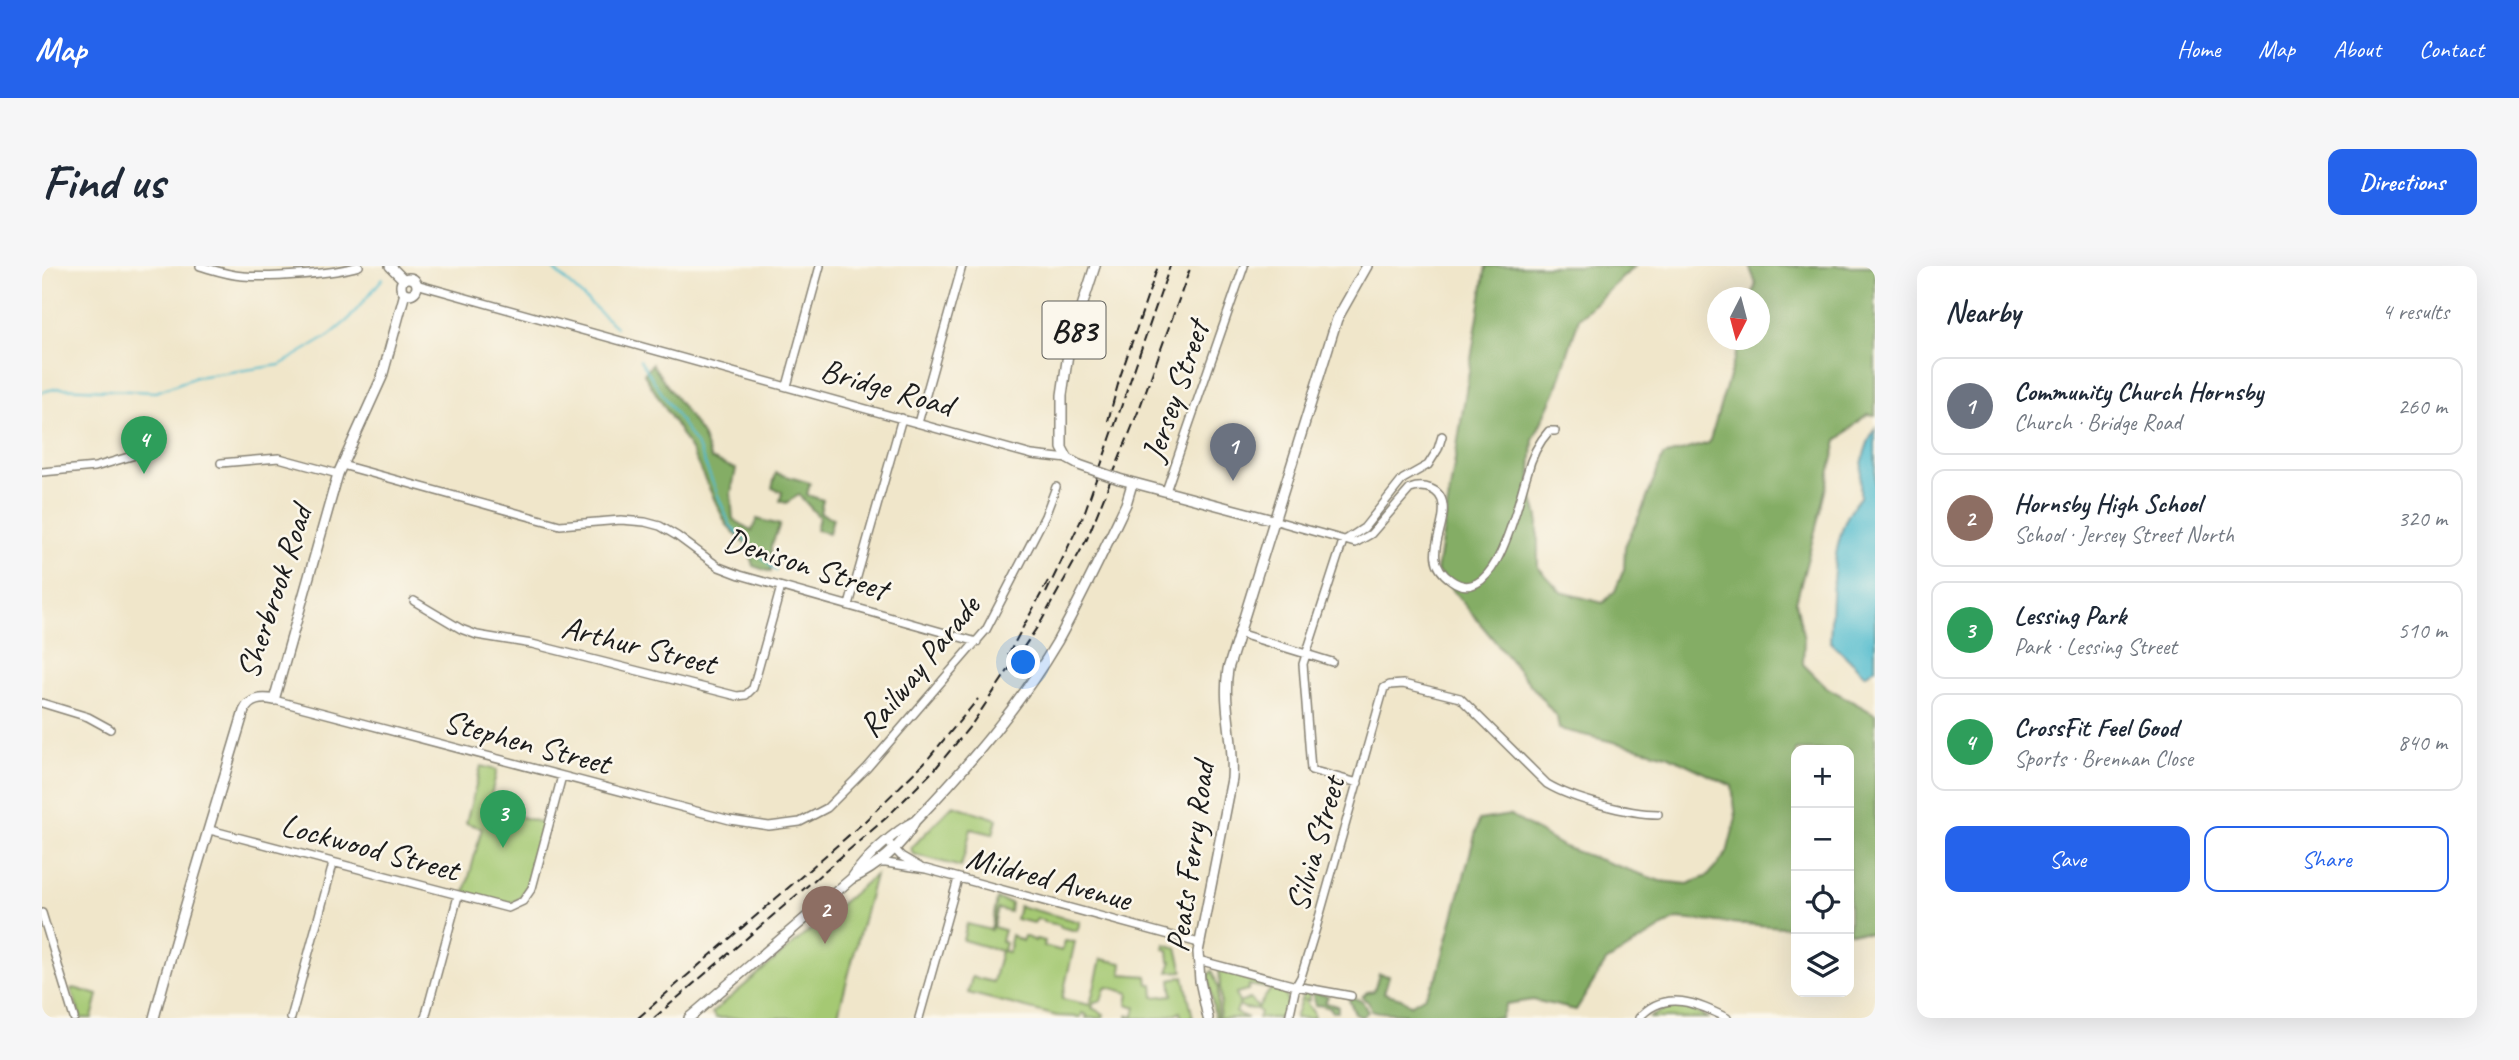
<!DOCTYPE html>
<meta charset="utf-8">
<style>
:root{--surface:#fff;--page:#f6f6f7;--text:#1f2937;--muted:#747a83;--line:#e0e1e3;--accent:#2563eb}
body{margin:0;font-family:Caveat,sans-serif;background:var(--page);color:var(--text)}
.controls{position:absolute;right:21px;bottom:21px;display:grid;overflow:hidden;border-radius:14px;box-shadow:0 7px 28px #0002}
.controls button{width:63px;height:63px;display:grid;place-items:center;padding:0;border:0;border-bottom:2px solid var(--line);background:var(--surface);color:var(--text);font:35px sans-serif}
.compass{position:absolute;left:1665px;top:21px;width:63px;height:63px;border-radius:50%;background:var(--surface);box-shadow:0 7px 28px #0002;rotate:186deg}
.you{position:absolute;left:982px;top:397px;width:24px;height:24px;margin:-18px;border:5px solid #fff;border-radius:50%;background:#1a73e8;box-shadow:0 0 0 10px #1a73e833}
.badge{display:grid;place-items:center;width:46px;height:46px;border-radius:50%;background:var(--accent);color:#fff;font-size:23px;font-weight:700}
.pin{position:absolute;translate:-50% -58px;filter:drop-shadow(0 2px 4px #0008)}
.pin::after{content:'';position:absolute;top:37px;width:24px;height:21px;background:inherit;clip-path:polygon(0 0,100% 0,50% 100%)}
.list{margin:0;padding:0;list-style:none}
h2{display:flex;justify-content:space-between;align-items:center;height:91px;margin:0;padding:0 28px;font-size:30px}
h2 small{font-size:23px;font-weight:400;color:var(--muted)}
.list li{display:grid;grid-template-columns:46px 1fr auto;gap:21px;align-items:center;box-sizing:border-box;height:98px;margin:0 14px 14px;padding:0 14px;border:2px solid var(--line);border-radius:14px}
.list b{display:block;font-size:26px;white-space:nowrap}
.list p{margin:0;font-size:23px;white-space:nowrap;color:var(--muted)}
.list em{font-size:23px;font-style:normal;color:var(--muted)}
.actions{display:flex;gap:14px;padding:21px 28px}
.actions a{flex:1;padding:16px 0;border:2px solid var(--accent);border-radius:14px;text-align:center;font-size:24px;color:var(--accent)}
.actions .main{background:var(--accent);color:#fff}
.icon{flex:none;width:38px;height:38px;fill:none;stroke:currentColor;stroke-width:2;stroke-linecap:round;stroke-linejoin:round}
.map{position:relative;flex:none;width:1833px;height:752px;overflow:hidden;border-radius:14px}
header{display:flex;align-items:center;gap:42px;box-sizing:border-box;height:98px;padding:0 35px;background:var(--accent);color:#fff}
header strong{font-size:33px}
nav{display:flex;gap:38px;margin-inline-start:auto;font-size:24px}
.intro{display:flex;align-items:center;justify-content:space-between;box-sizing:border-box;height:168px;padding:0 42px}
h1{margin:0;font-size:49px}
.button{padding:18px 32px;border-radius:14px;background:var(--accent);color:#fff;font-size:24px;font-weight:700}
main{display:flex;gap:42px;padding:0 42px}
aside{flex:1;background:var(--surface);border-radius:14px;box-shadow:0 7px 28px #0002}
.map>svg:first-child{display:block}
.green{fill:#a5c973;stroke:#607248;stroke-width:2}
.forest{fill:#84ad65;stroke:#506440;stroke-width:2}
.water{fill:#51bbcd;stroke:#366c74;stroke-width:2}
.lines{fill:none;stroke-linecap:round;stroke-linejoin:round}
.stream{stroke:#51bbcd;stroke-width:2}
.minor-casing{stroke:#868173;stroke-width:10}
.major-casing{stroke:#868173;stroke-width:12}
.minor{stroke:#fff;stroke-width:7}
.major{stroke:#fff;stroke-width:9}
.rail{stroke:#1c1c1c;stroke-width:2;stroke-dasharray:10 5;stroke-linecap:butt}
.major-bridge-casing{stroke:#868173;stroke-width:12;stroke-linecap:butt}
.major-bridge{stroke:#fff;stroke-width:9}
.labels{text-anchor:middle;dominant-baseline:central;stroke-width:5;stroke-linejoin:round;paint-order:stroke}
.shield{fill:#fbf7ec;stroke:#5f5e5a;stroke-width:2}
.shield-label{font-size:32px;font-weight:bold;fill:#1c1c1c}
.street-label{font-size:33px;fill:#1c1c1c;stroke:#fbf7ec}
</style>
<header>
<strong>Map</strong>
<nav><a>Home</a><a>Map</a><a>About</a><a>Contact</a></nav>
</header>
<div class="intro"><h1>Find us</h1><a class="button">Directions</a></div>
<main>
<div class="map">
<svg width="1833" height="752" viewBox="0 0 1833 752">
<rect width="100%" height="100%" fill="#fbf7ec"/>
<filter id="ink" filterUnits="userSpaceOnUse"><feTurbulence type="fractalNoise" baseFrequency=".0143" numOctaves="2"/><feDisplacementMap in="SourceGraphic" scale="14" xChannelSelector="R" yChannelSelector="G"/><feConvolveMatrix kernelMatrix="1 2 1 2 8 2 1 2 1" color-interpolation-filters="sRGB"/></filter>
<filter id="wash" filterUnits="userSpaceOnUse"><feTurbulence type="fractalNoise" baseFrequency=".00686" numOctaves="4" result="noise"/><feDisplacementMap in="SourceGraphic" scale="28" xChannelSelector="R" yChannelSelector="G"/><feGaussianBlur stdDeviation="1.57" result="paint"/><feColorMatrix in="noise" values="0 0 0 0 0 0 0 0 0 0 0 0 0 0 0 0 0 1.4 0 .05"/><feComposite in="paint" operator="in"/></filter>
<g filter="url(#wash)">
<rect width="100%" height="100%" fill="#f0e6ca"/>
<!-- green -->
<path class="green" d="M439,500l16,4 -9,38 55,15c-5,18 -9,74 -30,79 -15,3 -34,-6 -48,-10l17,-64 -16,-5z
M911,539l44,14 -4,15 -22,-5 -10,38 -48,-13 -2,-6z
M833,609l-38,143h-121l-4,-5z
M955,633l14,4 -1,9 -12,-3 -5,18 11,3 -3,11 4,2 -2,8 5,1 3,-7 -2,-1 2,-9 11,6 2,-5 11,5 1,-2 9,2 -1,5 18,5 3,-10 10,1 -13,57 28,6 11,-46 21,4 -1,11 26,2 1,8h5l1,13 19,-2 -2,-15 13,-4 9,42h-11l-2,-6 -17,6h-36v-3l7,1 2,-9 -9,-3 2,-11 -21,-6 -3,1 -4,13 -7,1 -2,6 12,6 -1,4h-17l1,-3 -5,-2 -1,4 -24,-1 -89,-23 4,-16 21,5 8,-31 -38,-11 4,-16 24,6z
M977,640l61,16 -3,9 -17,-4v-2l-17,-3v-2l-6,-1 -3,4 -18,-4z
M1123,678l12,4 6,23 -15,1 4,-11h-3l-1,-11 -4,-1z
M1177,704l49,15 -1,3 -18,-3 -1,5 -12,3 3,10 11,-4 8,8 15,-21c18,7 15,14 12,32h-27l2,-5 -3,-4 -13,-1 -5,-3 -3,8 12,5h-29l2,-17z
M1170,705l6,16 -1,31h-2l-7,-43z
M32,722l24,7 -6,23h-11l-10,-29z
M1262,724l5,1v10l-5,-1 9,12 1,6h-19z
M1642,741l25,11h-61l20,-10z"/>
<!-- forest -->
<path class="forest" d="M1444,0h149l-56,52 -23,73 -23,49 -3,49 8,28v50l23,25 42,11 12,-12 9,-22 1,-23 20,-43 18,-47 46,-13 31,-103h19v-42l-7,-1 4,-14 -7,-17h126v149l-8,-1 -30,27 -19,79 -22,82 8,37 -1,25 23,23 49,27v220l-26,-2v-182h-53v178l-120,-9 -70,43 -30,48 -43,-10 -27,4 -5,14h-97l1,-4c-12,-2 -23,0 -34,-4l-2,-7 -7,-6 5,-5 7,-1 5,-17 10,2 -5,17 17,5 9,7 15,-9 12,-19 42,-157 31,-5 54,32 96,34 28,3 20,-8 19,-23 9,-35 -4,-32 -65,-31 -108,-26 -2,-12 -120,-146z
M610,98l50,71 9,24 25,10 -5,24 2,26 19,12 5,-12 23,6 -9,21v26l-18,-6 -5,-19 -22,-23 -35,-74 -47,-76z
M734,207l34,10 -3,12 16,5 -3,13 13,5 -4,15 -13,-3 3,-13 -20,-22 -13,8 -6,-2 2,-9 -10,-4z
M1270,726l16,4 -3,7 13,3v6h-5l-3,-4 -11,-3 -4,1z
M1309,731l11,4 6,11 -7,5 -6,-4 -6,-13z"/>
<!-- water -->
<path class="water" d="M1833,162v240l-10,7 -35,-34c3,-45 -1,-109 30,-144 0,-26 2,-46 15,-69z"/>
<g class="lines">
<!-- stream -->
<path class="stream" d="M512,4l62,57
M598,94l59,89 31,76 46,46
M0,126l16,-4 98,4 40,-15 84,-12 49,-29 20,-17 34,-41"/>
</g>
</g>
<g filter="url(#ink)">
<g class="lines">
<defs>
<path id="minor" d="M158,0c14,4 28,9 43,10 28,2 90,-2 116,-10
M374,18l616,171 36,4
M745,120l33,-120
M876,157l44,-157
M179,197l58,-5 59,16
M300,199l218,60 61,-5 24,2 15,4 17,10 42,31 21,8 237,67
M0,206l53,-5 47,-14
M1124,225l78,-225
M1231,254l82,23 16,-9 39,-45c13,-5 31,-1 33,16 4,26 -24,53 8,75 45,32 67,-80 76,-106 4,-16 11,-31 22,-43h6
M1301,275l-40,123 8,106 47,13
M1302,275l20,-13 39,-49 25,-14 10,-16 4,-13
M372,335l47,28 16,6 55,9 205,52 9,-1 7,-7 28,-101
M807,339l53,-187
M1196,367l94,29
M232,434l456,120 39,6 31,-4 27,-14 40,-40 119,-138 59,-114 11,-29
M0,437l46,14 22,12
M168,564l298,78 15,-7 9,-13 30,-112
M846,576l13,14 19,11
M834,597h10l40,6 273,74
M0,647l32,105
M1156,694l98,26 55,10
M249,752l42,-154
M383,752l33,-122
M877,752l39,-139
M1247,752l7,-32 5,-9 15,-49 68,-240 6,-3 13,-1 57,14 87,86c25,15 82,30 111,30
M1597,752c26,-30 59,-14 88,0"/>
<path id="major" d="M348,0l14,14
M359 20a8 8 0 1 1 16 0a8 8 0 1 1-16 0Z
M1037,199l-11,-6 -6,-11v-53l7,-48 26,-81
M1077,213l154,41
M810,612c12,-19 43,-47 63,-57
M112,752c27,-103 60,-205 90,-307 5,-12 18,-14 30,-11l64,-226 44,-97 23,-84
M647,752l162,-139c24,-11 53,-34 64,-58 53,-55 103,-113 142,-179 25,-45 47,-92 69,-138l6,-20
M1166,752l-8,-37 -2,-29 34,-173c3,-37 -10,-73 -4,-110l109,-350 30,-53"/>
</defs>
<!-- minor casing -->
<use href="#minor" class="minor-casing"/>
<!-- major casing -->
<use href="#major" class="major-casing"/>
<!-- minor -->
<use href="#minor" class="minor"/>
<!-- major -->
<use href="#major" class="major"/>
<!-- rail -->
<path class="rail" d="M1066,155l12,-44 38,-111
M1004,327l38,-79 86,-248
M966,389l40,-74
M596,752l225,-195 64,-63 51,-61
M612,752l232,-200 49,-49 37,-45 70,-104 45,-81 53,-132 51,-141"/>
<defs>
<path id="major-bridge" d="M1037,199l40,14"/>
</defs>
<!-- major-bridge casing -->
<use href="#major-bridge" class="major-bridge-casing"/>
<!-- major-bridge -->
<use href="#major-bridge" class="major-bridge"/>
</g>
</g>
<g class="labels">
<!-- shield labels -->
<rect class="shield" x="1000.5" y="35.5" width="63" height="57" rx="5"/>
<g class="shield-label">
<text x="1032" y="64">B83</text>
</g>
<!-- street labels -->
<g class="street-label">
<text transform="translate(845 121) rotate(16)">Bridge Road</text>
<text transform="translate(1133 125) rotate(-71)">Jersey Street</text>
<text transform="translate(764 298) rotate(18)">Denison Street</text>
<text transform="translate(232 326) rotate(-72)">Sherbrook Road</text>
<text transform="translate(597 379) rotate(14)">Arthur Street</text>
<text transform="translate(877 400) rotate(-51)">Railway Parade</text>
<text transform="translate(485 476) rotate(15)">Stephen Street</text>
<text transform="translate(1273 578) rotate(-74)">Silvia Street</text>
<text transform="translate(328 581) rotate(15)">Lockwood Street</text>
<text transform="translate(1148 591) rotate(-82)">Peats Ferry Road</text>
<text transform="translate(1007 612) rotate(15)">Mildred Avenue</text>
</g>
</g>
</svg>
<div class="controls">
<button>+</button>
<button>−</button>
<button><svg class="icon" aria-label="locate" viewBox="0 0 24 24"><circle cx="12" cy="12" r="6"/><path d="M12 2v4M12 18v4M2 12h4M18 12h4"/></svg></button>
<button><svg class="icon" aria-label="layers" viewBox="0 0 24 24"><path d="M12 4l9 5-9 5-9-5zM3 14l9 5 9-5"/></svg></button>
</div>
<svg class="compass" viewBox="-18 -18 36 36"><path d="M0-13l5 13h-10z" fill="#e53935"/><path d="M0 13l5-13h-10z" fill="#747a83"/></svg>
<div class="you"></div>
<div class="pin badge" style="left:1191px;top:215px;background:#6b7280">1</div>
<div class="pin badge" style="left:783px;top:678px;background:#8d6e63">2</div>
<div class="pin badge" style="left:461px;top:582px;background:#2e9e5b">3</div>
<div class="pin badge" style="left:102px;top:208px;background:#2e9e5b">4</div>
</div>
<aside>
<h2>Nearby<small>4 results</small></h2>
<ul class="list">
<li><span class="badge" style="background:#6b7280">1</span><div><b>Community Church Hornsby</b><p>Church · Bridge Road</p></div><em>260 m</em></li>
<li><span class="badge" style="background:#8d6e63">2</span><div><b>Hornsby High School</b><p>School · Jersey Street North</p></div><em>320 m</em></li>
<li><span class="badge" style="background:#2e9e5b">3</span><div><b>Lessing Park</b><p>Park · Lessing Street</p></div><em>510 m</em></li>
<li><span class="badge" style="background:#2e9e5b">4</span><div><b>CrossFit Feel Good</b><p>Sports · Brennan Close</p></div><em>840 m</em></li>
</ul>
<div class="actions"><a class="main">Save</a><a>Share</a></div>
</aside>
</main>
